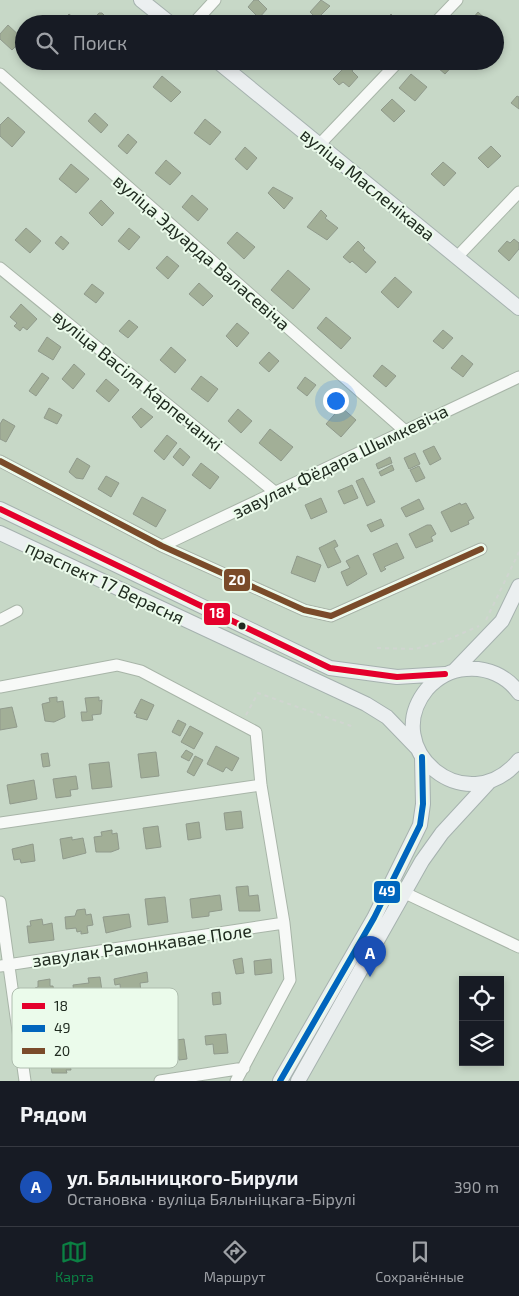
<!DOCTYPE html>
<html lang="ru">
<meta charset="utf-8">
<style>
:root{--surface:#171b24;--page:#20242c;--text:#f1f3f6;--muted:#9ea1a6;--line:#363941;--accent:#0b8043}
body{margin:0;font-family:"Exo 2",sans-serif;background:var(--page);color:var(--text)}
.controls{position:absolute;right:15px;bottom:15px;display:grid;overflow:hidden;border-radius:0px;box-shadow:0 2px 8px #0003}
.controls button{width:45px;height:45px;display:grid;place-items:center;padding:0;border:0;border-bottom:1px solid var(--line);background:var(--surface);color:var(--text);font:25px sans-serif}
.you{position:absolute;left:335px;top:400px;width:18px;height:18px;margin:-12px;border:4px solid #fff;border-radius:50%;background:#1a73e8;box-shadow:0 0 0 8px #1a73e833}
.badge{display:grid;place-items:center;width:32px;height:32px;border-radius:50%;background:var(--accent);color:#fff;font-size:16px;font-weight:700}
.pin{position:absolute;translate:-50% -41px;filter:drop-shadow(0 1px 2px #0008)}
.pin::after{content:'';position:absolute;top:26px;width:18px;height:15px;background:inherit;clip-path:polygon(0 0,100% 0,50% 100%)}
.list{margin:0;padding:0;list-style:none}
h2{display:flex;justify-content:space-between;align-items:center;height:65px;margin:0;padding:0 20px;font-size:21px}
h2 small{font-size:16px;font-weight:400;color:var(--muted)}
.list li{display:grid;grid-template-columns:32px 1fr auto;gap:15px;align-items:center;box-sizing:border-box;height:80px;padding:0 20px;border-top:1px solid var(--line)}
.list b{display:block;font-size:19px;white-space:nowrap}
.list p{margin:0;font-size:16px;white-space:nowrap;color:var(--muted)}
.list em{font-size:16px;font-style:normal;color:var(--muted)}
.icon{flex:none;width:28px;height:28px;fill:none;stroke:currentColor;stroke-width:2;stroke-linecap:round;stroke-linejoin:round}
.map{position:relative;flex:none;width:519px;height:1081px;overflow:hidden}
.search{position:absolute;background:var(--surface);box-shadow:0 2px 8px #0003;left:15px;right:15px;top:15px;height:55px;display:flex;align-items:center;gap:12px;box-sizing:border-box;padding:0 18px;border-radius:28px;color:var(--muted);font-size:19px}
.sheet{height:145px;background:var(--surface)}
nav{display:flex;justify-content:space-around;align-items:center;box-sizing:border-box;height:70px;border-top:1px solid var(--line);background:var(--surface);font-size:14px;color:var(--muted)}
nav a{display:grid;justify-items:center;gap:2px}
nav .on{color:var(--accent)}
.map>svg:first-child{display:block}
.building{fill:#a2af97;stroke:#909a8c}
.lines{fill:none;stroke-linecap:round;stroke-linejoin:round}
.minor-casing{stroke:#a8b5a8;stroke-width:13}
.major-casing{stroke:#a6b2af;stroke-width:16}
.path{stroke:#d0d5d0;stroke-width:2;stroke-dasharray:4 4;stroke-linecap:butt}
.minor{stroke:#f7f9f7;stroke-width:11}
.major{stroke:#ebeff0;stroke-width:14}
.bus-1-casing{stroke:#ebfbeb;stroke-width:10}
.bus-2-casing{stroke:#ebfbeb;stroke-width:10}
.bus-3-casing{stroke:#ebfbeb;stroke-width:10}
.bus-1{stroke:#e4002b;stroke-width:6}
.bus-2{stroke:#0065bd;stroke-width:6}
.bus-3{stroke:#7a4b2a;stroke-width:6}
.bus-dot{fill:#202b20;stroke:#ebfbeb;stroke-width:2}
.labels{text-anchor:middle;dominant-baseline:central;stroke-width:4;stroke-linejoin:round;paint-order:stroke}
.street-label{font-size:18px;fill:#202b20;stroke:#ebfbeb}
.key{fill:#ebfbeb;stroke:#aebdae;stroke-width:1}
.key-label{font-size:14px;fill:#202b20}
.line-badge{stroke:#ebfbeb;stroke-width:2}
.badge-label{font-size:14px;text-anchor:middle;font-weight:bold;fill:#fff}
</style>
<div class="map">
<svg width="519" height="1081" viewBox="0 0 519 1081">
<rect width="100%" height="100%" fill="#c7d8c7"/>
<!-- building -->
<path class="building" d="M254,0h4l9,9 -8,9 -11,-11z
M321,0l9,6 -13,13 -7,-7z
M478,12l13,12h-23z
M99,13h3l11,11h-24z
M69,14l6,5 -4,5h-11z
M391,14l10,10h-18z
M8,25l15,14 -11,11 -12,-11v-5z
M430,61h27l-12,13z
M350,62l5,5 -3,4 6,6 -9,10 -6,-5 -4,3 -6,-6z
M411,74l16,13 -12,14 -16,-13z
M162,76l19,16 -10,10 -18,-15z
M517,96l2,1v12l-8,-6z
M392,99l13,12 -11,11 -13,-12z
M95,113l13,12 -7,8 -13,-12z
M8,117l17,15 -13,15 -12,-11v-11z
M205,119l16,13 -11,13 -16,-12z
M128,134l9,8 -10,12 -9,-8z
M491,146l10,10 -13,12 -10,-10z
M245,147l12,11 -10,12 -12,-11z
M166,160l15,13 -11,12 -15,-12z
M443,162l13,11 -12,13 -13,-12z
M71,164l18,15 -13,14 -17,-14z
M273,187l20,11 -9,11 -16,-16z
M192,195l16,14 -10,12 -16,-14z
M101,200l13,13 -12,13 -13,-13z
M321,210l6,6 -2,2 13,10 -11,12 -20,-13z
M26,228l15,13 -11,12 -15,-13z
M129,228l11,9 -11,13 -11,-9z
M237,232l18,15 -11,12 -17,-16z
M61,236l8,7 -6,7 -8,-7z
M514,239l5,4v6l-10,12 -11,-10 9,-10 3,2z
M358,241l7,7 -2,2 13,12 -10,11 -14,-12 -2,2 -7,-6z
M167,256l12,10 -11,13 -12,-11z
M288,270l22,19 -17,20 -22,-19z
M395,277l17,15 -14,16 -17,-16z
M199,283l14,13 -10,10 -14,-12z
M92,284l12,9 -8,10 -12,-9z
M21,304l16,15 -10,11 -4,-3 -3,4 -6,-5 3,-3 -7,-6z
M326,317l25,21 -10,11 -24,-21z
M129,320l9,7 -10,11 -9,-7z
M237,323l12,10 -12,14 -11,-11z
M443,330l10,8 -10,11 -10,-8z
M47,337l14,10 -8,13 -15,-9z
M171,347l15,13 -11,13 -15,-13z
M269,352l10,9 -10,11 -10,-9z
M462,355l11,9 -10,13 -12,-9z
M74,364l11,10 -12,15 -11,-10z
M382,365l14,11 -10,11 -13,-11z
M42,373l7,5 -13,18 -7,-5z
M201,376l17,13 -10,13 -17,-13z
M305,377l11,8 -9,11 -10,-8z
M106,379l13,11 -10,12 -13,-11z
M341,407l15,13 -15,17 -15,-13z
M49,408l13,7 -5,9 -13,-6z
M141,408l12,9 -12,11 -9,-11z
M238,409l14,12 -11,12 -13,-12z
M3,419l12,7 -9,16 -6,-3v-15z
M270,429l23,18 -12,14 -22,-18z
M167,435l10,8 -13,17 -10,-9z
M434,446l7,13 -11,6 -7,-14z
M180,448l10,9 -7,9 -10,-9z
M415,453l5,11 -11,5 -5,-11z
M390,457l2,6 -14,6 -2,-5z
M77,458l13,8 -7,13 -7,-1 -7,-6z
M201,463l18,14 -9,12 -18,-14z
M392,465l2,5 -13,6 -2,-4z
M419,466l6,12 -9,4 -6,-12z
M106,476l13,7 -8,14 -13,-8z
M363,478l12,24 -8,4 -11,-25z
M352,485l6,13 -14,6 -6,-13z
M142,497l24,13 -10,17 -23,-13z
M321,498l6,14 -16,7 -6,-14z
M419,499l5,10 -18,8 -5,-9z
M460,503l1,2 5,-2 8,15 -6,3 1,3 -18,8 -10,-20z
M381,519l3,7 -13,6 -4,-7z
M427,525h4l5,9 -5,3 2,4 -17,7 -7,-14z
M335,540l3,6 -4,2 7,14 -13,6 -9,-20z
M397,543l7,15 -20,9 2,2 -5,3 -8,-18z
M358,555l9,19 -20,12 -6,-14 9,-4 -4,-7z
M297,556l24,9 -6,17 -24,-9z
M57,697v5l6,-1 2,16 -11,5 -9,-1 -3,-17 8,-2 -1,-4z
M99,697v4l3,-1 -1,14 -9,1 1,5 -11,1 -1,-9h6l-2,-14z
M141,699l13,6 -7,15 -11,-3 1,-3 -3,-1z
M12,707l5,20 -17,3v-21z
M178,720l8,4 -6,12 -8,-4z
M190,726l13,7 -9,16 -13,-7z
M216,746l23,12 -7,13 -6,-4 -3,5 -16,-8z
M186,750l7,4 -4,7 -8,-4z
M156,752l3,24 -18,2 -3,-24z
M48,753l2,13 -7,1 -2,-13z
M195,756l8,4 -9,16 -7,-4z
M109,762l3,25 -20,2 -3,-25z
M76,776l2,13 -8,1 1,6 -15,2 -3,-19z
M34,780l3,19 -27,5 -3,-19z
M241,811l2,17 -17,2 -2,-17z
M199,822l2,16 -13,2 -2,-16z
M158,826l3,21 -15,2 -3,-21z
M112,830v4l5,-1 2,16 -8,3h-15l-2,-15 8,-1 -1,-4z
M72,837v3l11,-2 3,15 -23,6 -3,-20z
M33,844l2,17 -14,2 -1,-4 -6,1 -2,-11z
M248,886l1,10 9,-1 2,16h-21l-3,-24z
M220,895l2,15 -13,2v4l-17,2 -2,-19z
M165,897l3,25 -20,3 -3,-26z
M85,909l1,6 5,-1 2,11 -6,1 1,7 -7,1v-3l-4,1 -1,-4 -10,1 -1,-12 10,-1 2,-6z
M129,914l2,13 -25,6 -3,-16z
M42,919l1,6 9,-2 2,17 -25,3 -2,-17h4l-1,-5z
M242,958l2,15 -8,1 -3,-14z
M271,959l1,14 -17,2 -1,-14z
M147,972l1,10 -8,1 1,9 -20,3 -1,-11 -5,1 -1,-6z
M100,977l3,21 -13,1v-6l-16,2 -1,-10 16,-2 -1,-5z
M50,979v7h3l3,20 -19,2 -2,-20 3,-1v-6z
M220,992l1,12 -8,1 -1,-12z
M226,1034l2,19 -14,1 -1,-10 -7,1 -1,-9z
M184,1039l3,20 -8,1 -1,-4 -7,1 -2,-16z
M68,1054l3,16h-5l1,3h-15l-2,-16z"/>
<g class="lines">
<defs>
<path id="minor" d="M193,24l22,-24
M434,24l23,-24
M0,74l404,356
M319,145l80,-84
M457,257l62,-65
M0,268l276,225
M0,461l162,85 142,64 27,6 150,-67
M162,546l357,-169
M0,620l17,-9
M0,687l117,-22 24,6 115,61 5,53 23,138 6,57 -54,101
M0,823l261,-38
M405,893l114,54
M0,902l25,179
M0,966l284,-43
M160,1081l84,-13"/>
<path id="major" d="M141,0l30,24
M217,61l302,247
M0,509l330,159 67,9 48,-3
M0,533l366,171 21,13 30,31
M454,671l48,-50 17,-35
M519,693c-12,-17 -32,-26 -53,-24 -15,1 -29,9 -39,20 -49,60 40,134 92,71
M280,1081l94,-163 46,-93 3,-21 -1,-47
M298,1081l124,-220 20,-28 47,-51"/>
</defs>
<!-- minor casing -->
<use href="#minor" class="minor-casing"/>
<!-- major casing -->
<use href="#major" class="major-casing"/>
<!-- path -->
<path class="path" d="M486,620l33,-68
M377,648l38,1 32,-9 32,-14
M246,715l12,-22 96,34"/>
<!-- minor -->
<use href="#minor" class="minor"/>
<!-- major -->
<use href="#major" class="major"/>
<defs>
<path id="bus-1" d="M0,509l330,159 67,9 48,-3"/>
<path id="bus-2" d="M280,1081l94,-163 46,-93 3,-21 -1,-47"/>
<path id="bus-3" d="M0,461l162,85 142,64 27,6 150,-67"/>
</defs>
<!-- bus-1 casing -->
<use href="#bus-1" class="bus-1-casing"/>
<!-- bus-2 casing -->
<use href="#bus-2" class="bus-2-casing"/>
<!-- bus-3 casing -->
<use href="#bus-3" class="bus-3-casing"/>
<!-- bus-1 -->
<use href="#bus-1" class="bus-1"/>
<!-- bus-2 -->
<use href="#bus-2" class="bus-2"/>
<!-- bus-3 -->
<use href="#bus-3" class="bus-3"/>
</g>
<!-- markers -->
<circle class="bus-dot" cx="242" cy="626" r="4.5"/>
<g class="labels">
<!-- street labels -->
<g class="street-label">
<text transform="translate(368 184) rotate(39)">вуліца Масленікава</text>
<text transform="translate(202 252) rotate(41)">вуліца Эдуарда Валасевіча</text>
<text transform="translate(138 380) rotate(39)">вуліца Васіля Карпечанкі</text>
<text transform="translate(340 461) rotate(-26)">завулак Фёдара Шымкевіча</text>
<text transform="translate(105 582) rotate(25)">праспект 17 Верасня</text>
<text transform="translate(142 945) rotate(-8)">завулак Рамонкавае Поле</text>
</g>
</g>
<!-- legend -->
<rect x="12" y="988" width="166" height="80" rx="8" class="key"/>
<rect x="22" y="1003" width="23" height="6" fill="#e4002b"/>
<rect x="22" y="1025" width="23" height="7" fill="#0065bd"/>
<rect x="22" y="1048" width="23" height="6" fill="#7a4b2a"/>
<g class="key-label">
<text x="54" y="1011">18</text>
<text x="54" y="1033">49</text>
<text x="54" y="1056">20</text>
</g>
<g class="line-badge">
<rect x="223" y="568" width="28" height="24" rx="5" fill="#7a4b2a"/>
<rect x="203" y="602" width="28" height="24" rx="5" fill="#e4002b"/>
<rect x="373" y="880" width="28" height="24" rx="5" fill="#0065bd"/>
</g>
<g class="badge-label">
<text x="237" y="585">20</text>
<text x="217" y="618">18</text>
<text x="387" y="896">49</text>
</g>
</svg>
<div class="controls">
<button><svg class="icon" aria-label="locate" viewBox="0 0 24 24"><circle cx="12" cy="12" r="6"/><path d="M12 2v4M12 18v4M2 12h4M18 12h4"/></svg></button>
<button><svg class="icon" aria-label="layers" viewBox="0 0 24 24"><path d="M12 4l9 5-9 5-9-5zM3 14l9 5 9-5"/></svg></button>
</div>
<div class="you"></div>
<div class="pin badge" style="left:370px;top:977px;background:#1a4fb4">A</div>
<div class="search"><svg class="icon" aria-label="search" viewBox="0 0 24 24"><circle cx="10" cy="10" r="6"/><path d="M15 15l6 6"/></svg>Поиск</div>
</div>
<section class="sheet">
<h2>Рядом<small></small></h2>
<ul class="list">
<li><span class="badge" style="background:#1a4fb4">A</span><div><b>ул. Бялыницкого-Бирули</b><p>Остановка · вуліца Бялыніцкага-Бірулі</p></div><em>390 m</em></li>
</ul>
</section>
<nav>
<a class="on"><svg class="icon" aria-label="map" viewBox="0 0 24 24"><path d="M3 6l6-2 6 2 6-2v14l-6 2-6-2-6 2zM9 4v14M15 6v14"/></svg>Карта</a>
<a><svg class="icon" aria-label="directions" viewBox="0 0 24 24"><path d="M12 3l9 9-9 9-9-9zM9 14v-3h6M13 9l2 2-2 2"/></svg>Маршрут</a>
<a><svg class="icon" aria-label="saved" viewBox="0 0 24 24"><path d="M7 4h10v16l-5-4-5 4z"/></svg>Сохранённые</a>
</nav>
